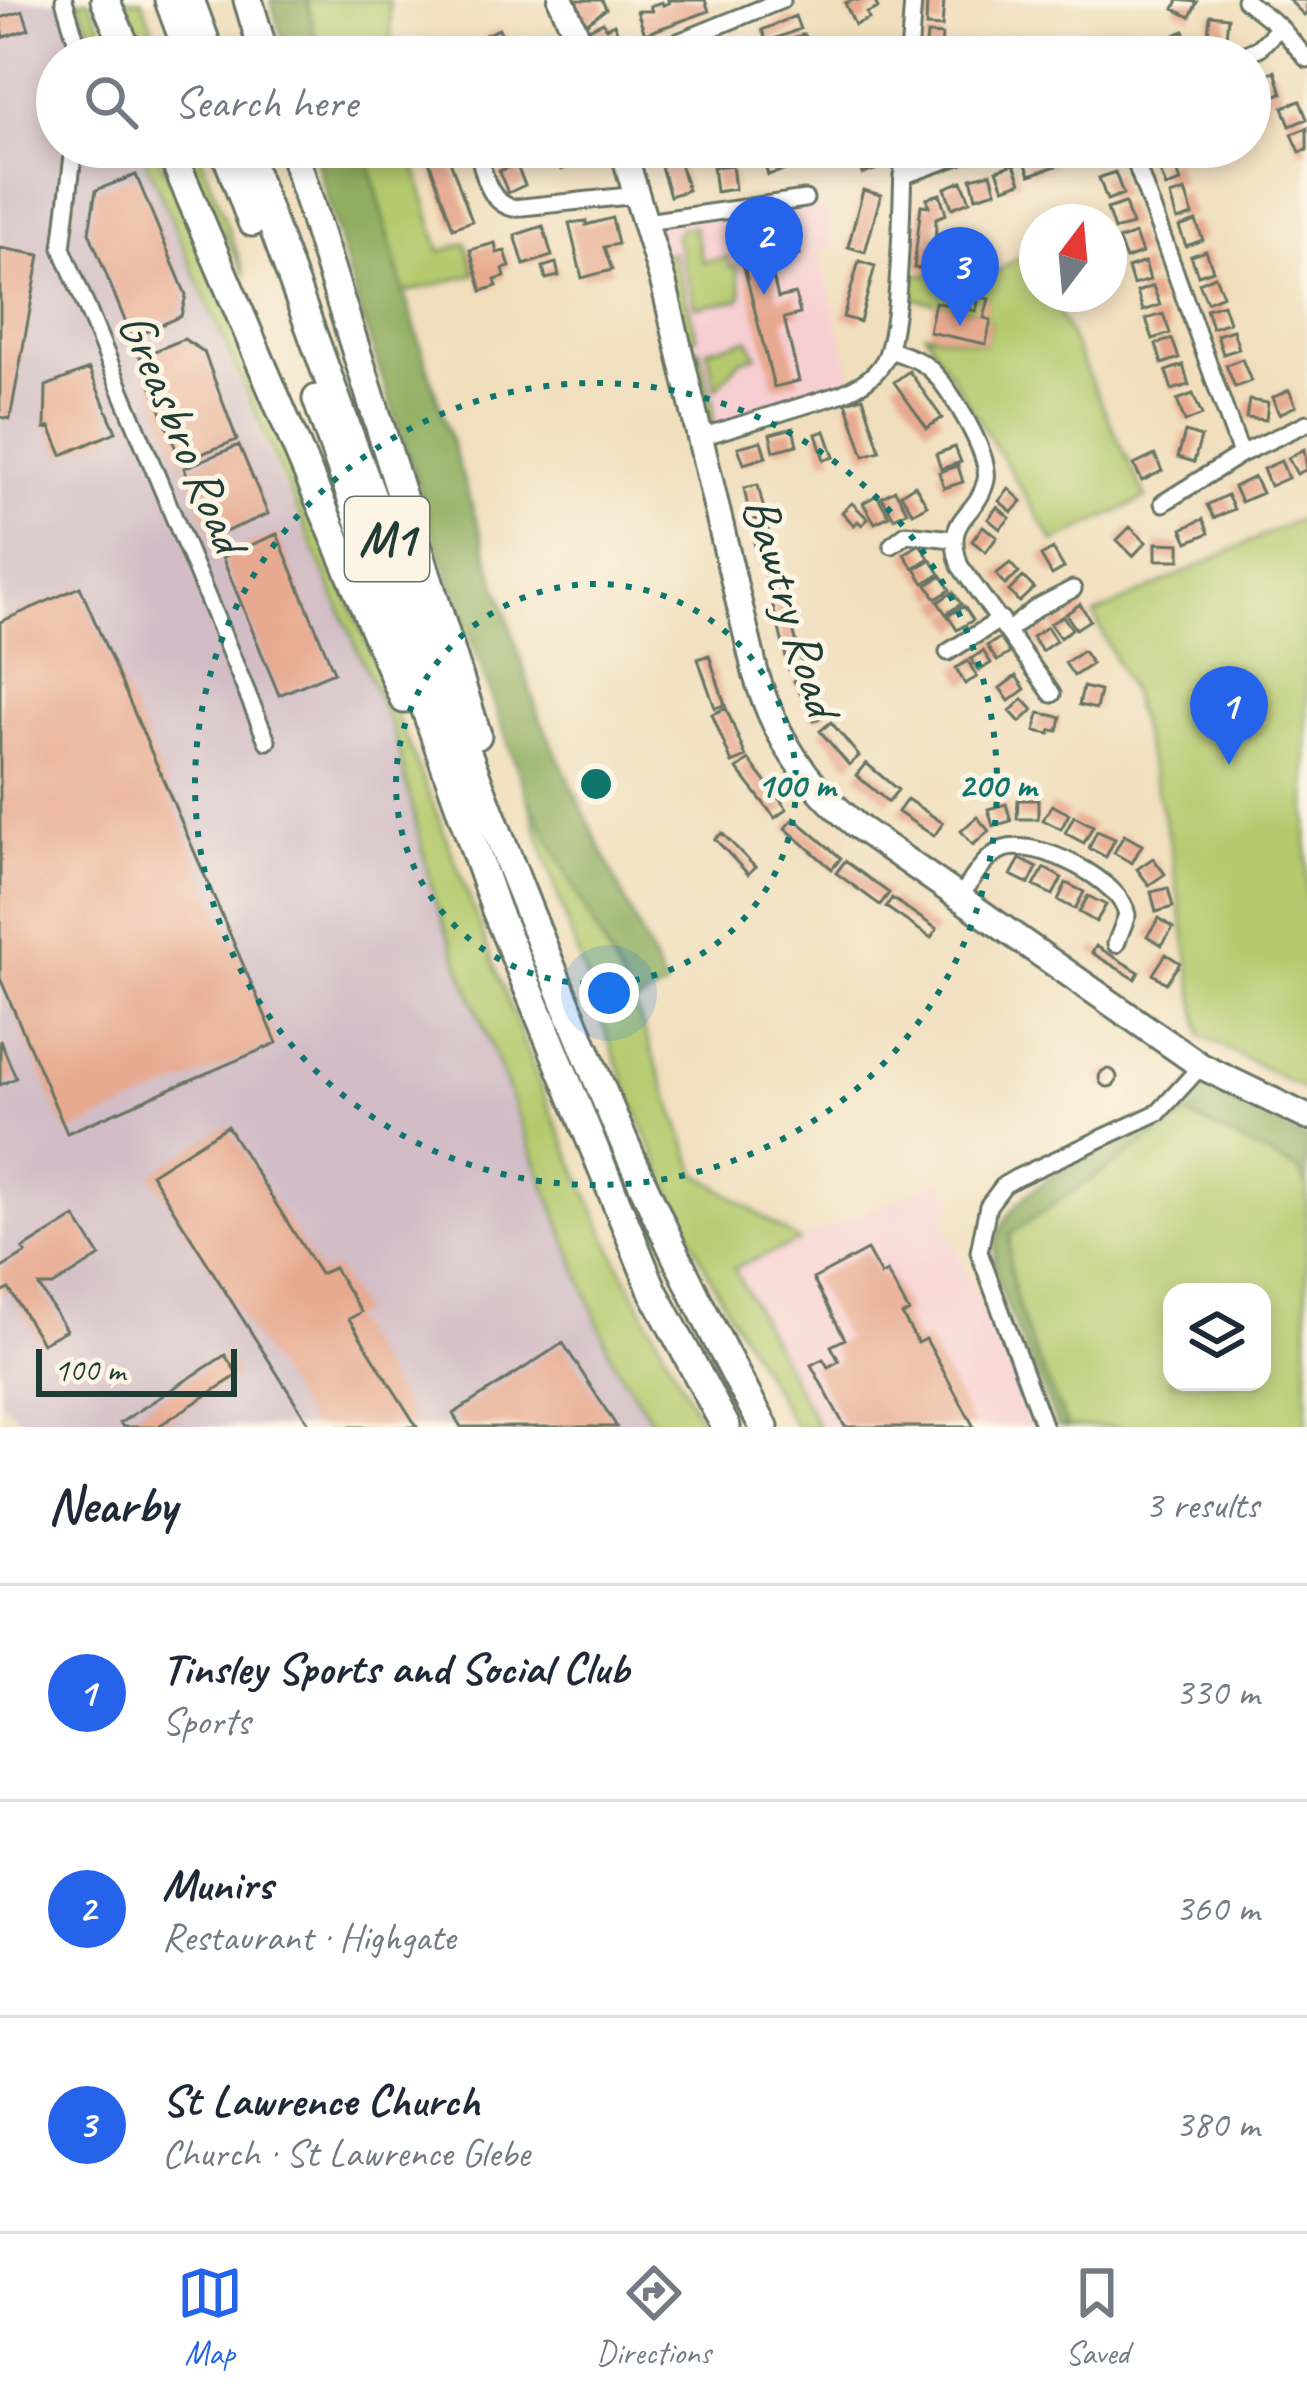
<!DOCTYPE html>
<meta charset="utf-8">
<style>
:root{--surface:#fff;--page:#f2f2f3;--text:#1f2937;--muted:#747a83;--line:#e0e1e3;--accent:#2563eb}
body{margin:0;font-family:Caveat,sans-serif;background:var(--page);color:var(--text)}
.controls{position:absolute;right:36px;bottom:36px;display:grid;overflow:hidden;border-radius:24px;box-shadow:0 6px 18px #0003}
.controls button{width:108px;height:108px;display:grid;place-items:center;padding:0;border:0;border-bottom:3px solid var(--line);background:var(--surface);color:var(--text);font:60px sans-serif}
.compass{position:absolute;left:1019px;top:204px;width:108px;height:108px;border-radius:50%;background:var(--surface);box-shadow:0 6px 18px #0003;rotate:16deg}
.scale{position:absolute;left:36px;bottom:30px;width:201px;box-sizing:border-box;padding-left:12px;border:6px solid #1f3d34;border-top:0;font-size:33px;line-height:42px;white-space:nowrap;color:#1f3d34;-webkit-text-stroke:9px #fcf5e5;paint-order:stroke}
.you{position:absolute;left:609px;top:993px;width:42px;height:42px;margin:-30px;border:9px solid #fff;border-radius:50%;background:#1a73e8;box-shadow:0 0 0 18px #1a73e833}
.badge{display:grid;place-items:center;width:78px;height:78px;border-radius:50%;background:var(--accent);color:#fff;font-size:39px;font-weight:700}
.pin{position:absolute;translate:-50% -99px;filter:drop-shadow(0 3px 6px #0008)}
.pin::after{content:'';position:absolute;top:63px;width:42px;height:36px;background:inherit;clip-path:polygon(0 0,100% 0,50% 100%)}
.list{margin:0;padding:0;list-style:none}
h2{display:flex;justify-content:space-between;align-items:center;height:156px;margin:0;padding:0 48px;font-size:51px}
h2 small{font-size:39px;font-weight:400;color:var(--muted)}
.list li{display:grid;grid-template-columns:78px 1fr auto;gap:36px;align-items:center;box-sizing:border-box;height:216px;padding:0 48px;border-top:3px solid var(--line)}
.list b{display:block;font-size:45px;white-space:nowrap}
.list p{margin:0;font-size:39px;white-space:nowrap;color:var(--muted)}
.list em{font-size:39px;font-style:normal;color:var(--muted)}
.icon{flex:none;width:66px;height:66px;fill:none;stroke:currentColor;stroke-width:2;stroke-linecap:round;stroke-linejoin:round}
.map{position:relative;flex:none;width:1307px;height:1427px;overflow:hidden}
.search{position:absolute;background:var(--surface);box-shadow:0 6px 18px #0003;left:36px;right:36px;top:36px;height:132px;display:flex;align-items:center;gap:30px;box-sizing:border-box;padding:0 42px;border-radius:66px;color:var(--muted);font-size:45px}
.sheet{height:804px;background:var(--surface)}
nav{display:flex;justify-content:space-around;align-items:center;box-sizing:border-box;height:168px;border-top:3px solid var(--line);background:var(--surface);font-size:33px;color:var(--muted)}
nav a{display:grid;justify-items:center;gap:6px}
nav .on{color:var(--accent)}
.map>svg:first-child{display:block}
.built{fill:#f7cfd2}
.industrial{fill:#d2bdc6}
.green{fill:#b5ca6e;stroke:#6a8451;stroke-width:3;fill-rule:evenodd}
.forest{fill:#90ae61;stroke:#58764a;stroke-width:3}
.building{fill:#e7a98f}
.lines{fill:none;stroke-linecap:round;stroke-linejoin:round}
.street-casing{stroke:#687564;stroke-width:21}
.primary-casing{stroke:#687564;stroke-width:30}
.highway-casing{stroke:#687564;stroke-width:33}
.street{stroke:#fff;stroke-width:15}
.primary{stroke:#fff;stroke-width:24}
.highway{stroke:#fff;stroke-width:27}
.ring{fill:none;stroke:#0f766e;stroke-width:6;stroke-dasharray:6 12}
.labels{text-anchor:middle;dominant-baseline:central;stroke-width:10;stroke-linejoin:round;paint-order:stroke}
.shield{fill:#fcf5e5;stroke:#617469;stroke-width:3}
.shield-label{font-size:48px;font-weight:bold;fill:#1f3d34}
.street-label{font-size:51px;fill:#1f3d34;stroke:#fcf5e5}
.centre{fill:#0f766e;stroke:#fcf5e5;stroke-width:6}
.ring-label{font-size:36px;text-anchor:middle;font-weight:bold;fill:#0f766e;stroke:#fcf5e5;stroke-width:10;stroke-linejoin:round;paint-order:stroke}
</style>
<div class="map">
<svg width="1307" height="1427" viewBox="0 0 1307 1427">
<rect width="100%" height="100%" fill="#fcf5e5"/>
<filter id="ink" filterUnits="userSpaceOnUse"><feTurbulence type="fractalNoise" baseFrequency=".00833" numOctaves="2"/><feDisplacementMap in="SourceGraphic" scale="24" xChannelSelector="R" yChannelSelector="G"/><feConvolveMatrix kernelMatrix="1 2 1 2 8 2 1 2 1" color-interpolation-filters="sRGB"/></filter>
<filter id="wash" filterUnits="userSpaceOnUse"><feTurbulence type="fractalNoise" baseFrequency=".004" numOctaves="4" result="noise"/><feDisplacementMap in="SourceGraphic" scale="48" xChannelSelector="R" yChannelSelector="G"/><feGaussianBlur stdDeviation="2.7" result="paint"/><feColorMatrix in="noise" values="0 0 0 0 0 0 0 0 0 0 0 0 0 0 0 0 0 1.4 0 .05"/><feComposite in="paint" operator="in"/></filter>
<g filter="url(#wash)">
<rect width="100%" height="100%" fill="#f0debc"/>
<!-- built -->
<path class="built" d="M815,197l3,15 7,-1 9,34 -16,5 37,138 -157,50 -52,-216z
M947,1178l6,31 -12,8 97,210h-220l-84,-159z"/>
<!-- industrial -->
<path class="industrial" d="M0,0h78l24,57h-45v90h83l128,306 127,283 40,165 178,460 43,66h-627l-29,-27z"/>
<!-- green -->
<path class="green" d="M78,0h11l26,57h-13z
M121,0h21l21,57h-18z
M307,0h82l4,57h-73z
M140,147h15l87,193 203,494 96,255 75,169 88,169h-48l-43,-66 -178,-460 -40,-165z
M182,147h15l49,129 -46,-86z
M365,147h45l30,105 26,-9 9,31 -71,19z
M694,227l9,35 25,-5 2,10 6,-1 6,27 -3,7 -43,7 -21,-72 5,-7z
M1031,249l6,14v31h13l96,204 -92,44 -129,-209 60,11 6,-23 -7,-3 4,-19 -12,12 -70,-14 1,-23 85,1z
M673,253l24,84 -14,3 -20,-86z
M749,339l8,17 -17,4 -24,29 -9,-40z
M699,348l14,55v18l-10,-6 -18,-63z
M1307,515v576l-106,-56 -32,-197 -38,-145 -37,-78z
M527,796l107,208 63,169 102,68 -65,27 84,159h-23c-33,-58 -69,-116 -98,-177 -69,-148 -124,-297 -170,-454z
M1187,1115l111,55 9,15v242h-239c-24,-53 -68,-137 -57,-194zM1172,1292h90v90h-90z"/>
<!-- forest -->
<path class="forest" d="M271,0h36l13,57h-33z
M313,147h52l39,146 134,421 128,274 -32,16 -107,-208 -88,-246 -89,-270z
M1192,1083l115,56v46l-9,-15 -111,-55 -176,118c-11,57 33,141 57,194h-10c-19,-49 -45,-97 -60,-147 -26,-90 105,-125 163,-162 13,-8 22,-23 31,-35z"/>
<g id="blocks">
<!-- building -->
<path class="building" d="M573,0h29l4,9 -20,15z
M668,0h37l4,11 -64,23 -8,-23h15l-2,-5 12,-4 1,3 6,-2z
M853,0h21l4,8 -11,5 2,6 -14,6 -10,-22z
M927,0l17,1 -2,26 -16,-1z
M1178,0l19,2 -7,15 -16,-8z
M1289,0h18v12l-3,3z
M23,11l6,18 -25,8 -4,-19z
M1210,15l18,2 -2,20 -18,-1z
M795,16l5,13 -33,13 -5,-12z
M603,22l3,6 8,-4 6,14 -22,16 -11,-24z
M499,29l5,9 5,-2 4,8 8,-3 2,4 16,-7 9,19h-53l-10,-22z
M1184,31l7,17 -17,7 -7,-17z
M804,34l8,19 -31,4 -2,-6 14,-6 -2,-5z
M927,34l15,1 -2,22h-15z
M1159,41l7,16h-22l-3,-9z
M1275,71l7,22 -17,6 3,8 -11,4 -7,-32z
M1300,101l7,18 -17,7 -7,-19z
M1307,128v22l-7,2 -8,-18z
M424,147h21l27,74 -19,7z
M489,147h20l4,8 -17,8z
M573,147l6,16 -18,7 -8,-22z
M655,147h20l13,43 -18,6z
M713,147h19l1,12 -19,2z
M760,147l8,3 52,-3 1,4 -35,9 3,9 -21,6z
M1081,147h23l-7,16 -20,-9z
M1051,150l5,16 -26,9 -6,-16z
M871,154l4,16 -13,4 -5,-16z
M1174,160l7,22 -15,5 -8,-21z
M516,164l9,21 -17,8 -9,-22z
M1014,164l7,18 -17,6 -7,-18z
M732,165l3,24 -19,3 -3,-25z
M1115,172l8,22 -16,6 -8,-22z
M991,173l5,18 -20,6 -5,-19z
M136,175l50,120 -5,21 -49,22 -43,-106 7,-42z
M962,181l8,20 -18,7 -7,-20z
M863,190l18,5 -16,57 -17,-5z
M1185,191l8,24 -16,5 -7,-24z
M940,194l6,20 -10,4 -1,53 -21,-3 7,-63 8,1 -2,-8z
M1125,203l7,22 -18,5 -7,-21z
M612,218l6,26 -14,3 8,23 -30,8 -13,-55 17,-2v4z
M1196,221l7,19 -17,6 -7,-19z
M781,225l4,15 11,-3 4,17 -9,2 -2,-6 -21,5 10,43 17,-4 5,20 -16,4 15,63 -25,6 -39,-156z
M543,226l9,30 -28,9 -9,-30z
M1135,234l7,19 -16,6 -8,-19z
M495,243l2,10 8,-2 5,16 -7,2 2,8 -10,3 2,6 -15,5 -12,-41z
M0,248l40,7 -30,164 -10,-2z
M1206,251l7,19 -15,5 -7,-19z
M859,261l16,5 -15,56 -17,-5z
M1145,262l5,18 -17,5 -5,-17z
M556,263l3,13 -13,3 -3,-12z
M1215,276l8,19 -16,7 -8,-19z
M1153,286l7,19 -17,6 -6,-19z
M979,297l10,2 -5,19 7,2 -5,24 -57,-12 6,-30 41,9z
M1223,304l6,18 -17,6 -6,-19z
M1163,314l7,19 -17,6 -7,-20z
M1233,330l6,19 -16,5 -6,-19z
M184,339l20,13 33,88 -56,22 -41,-105z
M1172,339l7,19 -17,6 -6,-20z
M1242,359l9,22 -16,6 -9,-22z
M1183,365l6,20 -17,5 -6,-19z
M89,369l27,63 -54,23 -12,-28 -5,2 1,-43z
M909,371l33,47 -15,10 -33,-46z
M1289,390l7,16 -17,8 -7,-16z
M1193,394l9,21 -17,7 -8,-22z
M863,397l17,54 -16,5 -18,-54z
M1249,400l19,3 -2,17 -20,-2z
M793,428l4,17 -23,6 -4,-17z
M825,431l9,26 -10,3 -8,-26z
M1185,432l16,5 -7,25 -16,-5z
M761,441l5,16 -22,7 -6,-17z
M239,445l29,69 -55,23 -29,-69z
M955,447l6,15 -20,7 -5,-15z
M1304,449l3,20 -10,5 -9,-16z
M1155,455l7,16 -20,10 -8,-16z
M1281,461l7,17 -18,8 -7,-17z
M958,466l5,16 -19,6 -5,-16z
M1254,477l8,16 -21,9 -7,-15z
M758,485l6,25 -15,3 -5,-25z
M915,485l12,20 -14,8 -12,-19z
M1009,489l13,12 -10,11 -13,-11z
M895,490l12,21 -13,7 -12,-21z
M877,495l12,21 -14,7 -12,-20z
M1227,495l7,14 -20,9 -7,-13z
M852,503l16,16 -6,6 -4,-4 -4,4 -12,-13z
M997,507l13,11 -10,11 -12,-10z
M765,517l6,25 -16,4 -6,-25z
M1203,519l6,14 -21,9 -6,-13z
M983,526l14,11 -11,15 -14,-11z
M1130,527l16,15 -13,14 -16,-16z
M277,534l57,138 -55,23 -57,-138z
M1156,543l24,1v16h-24z
M920,544l9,14 -16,10 -9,-14z
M772,548l3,16 -14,3 -3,-16z
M1053,549l11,19 -12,7 -11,-19z
M931,560l9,14 -16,9 -9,-14z
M1010,563l9,10 -14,12 -9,-11z
M779,573l10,43 -13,3 -10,-43z
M942,576l8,14 -14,9 -9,-14z
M1023,577l11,11 -15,14 -10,-11z
M80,587l197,456 -210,90 -67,-155v-356z
M953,592l8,12 -15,10 -8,-12z
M1080,604l10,16 -14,9 -10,-15z
M964,606l9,14 -16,10 -9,-14z
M1063,616l9,13 -12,9 -10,-14z
M792,625l11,42 -14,3 -10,-42z
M1047,627l9,14 -14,10 -10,-14z
M1000,638l10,15 -13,8 -10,-15z
M983,651l8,12 -12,8 -8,-12z
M1083,651l9,13 -18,12 -9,-13z
M709,655l16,50 -10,3 -17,-49z
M968,661l9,16 -12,7 -9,-16z
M807,675l20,39 -13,7 -20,-40z
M1016,676l9,13 -16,12 -9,-13z
M1083,687l17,4 -4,18 -17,-4z
M1023,699l10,11 -13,12 -10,-11z
M726,708l20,49 -14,6 -20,-49z
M1039,713l22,4 -3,14 -7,-1 -1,4 -15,-3z
M831,722l28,34 -10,9 -29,-34z
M749,760l38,49 -12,9 -38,-49z
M866,763l32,27 -10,12 -32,-27z
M907,799l36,24 -9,13 -36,-24z
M1018,800h20v19h-21z
M1006,804l5,17 -18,5 -5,-17z
M1052,805l17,9 -8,15 -18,-9z
M1074,816l19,10 -9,17 -19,-10z
M977,817l12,14 -16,14 -12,-14z
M794,818l47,40 -9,11 -47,-41z
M1097,831l18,8 -9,18 -17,-9z
M722,833l33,34 -7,7 -33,-35z
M1124,835l18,10 -10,18 -18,-10z
M1153,858l12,16 -16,11 -12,-16z
M1020,859l17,9 -8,16 -18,-9z
M845,861l44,32 -9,12 -44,-32z
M1044,868l18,10 -9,17 -19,-9z
M1066,883l18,9 -9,17 -17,-9z
M1168,888l5,19 -17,5 -5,-20z
M1088,896l18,9 -10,17 -17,-10z
M892,898l45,31 -6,9 -45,-31z
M1159,918l14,10 -11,17 -15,-9z
M1096,946l43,26 -4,7 -43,-26z
M1166,954l14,9 -14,20 -13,-9z
M0,1040l16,38 -16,7z
M1099 1078a9 9 0 1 1 18 0a9 9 0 1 1-18 0Z
M227,1126l93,148 14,-6 27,44 -12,7 68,108h-106l-160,-253z
M75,1217l25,39 -47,30h-14l27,44 -24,13 -33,-54 -9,5v-25l26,-16 -3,-4z
M867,1250l14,25 6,-3 22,40 -7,3 16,28 8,-4 48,88h-129l-34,-62 12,-6 5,8 11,-6 -8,-15 14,-7 -32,-60z
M563,1343l54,84h-156l-8,-13z
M225,1355l13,20 -81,52h-34l-3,-4z"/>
</g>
</g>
<g filter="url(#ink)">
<use href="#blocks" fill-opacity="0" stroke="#687564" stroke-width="3"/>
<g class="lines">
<defs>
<path id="street" d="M64,0l17,57
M1245,0l35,27 27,32
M641,57l141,-57
M909,57l4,-57
M1239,57l20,-9 21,-21
M74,147l-12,101 205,493
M477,147c7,24 9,54 36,61l125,-13
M1130,147l111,307
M902,176l82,-29
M646,222l159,-23
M890,350c14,5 32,10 42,21 19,19 59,84 54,109 -9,39 -44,35 -26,86l92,128
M698,438l143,-44c18,-8 33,-16 43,-33 18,-31 17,-171 20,-214
M1163,503l78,-49 66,-31
M892,545l14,-11 47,5
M1009,630l27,-22 37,-19
M948,652l53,-33
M960,897c12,-16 24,-41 44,-48 33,-11 118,32 123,66l-11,29
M1044,1427l-65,-175 9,-46 16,-21 12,-7 143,-66 42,-46"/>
<path id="primary" d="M561,0l25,57
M622,147l42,138 92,390c19,62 50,109 101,151l344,240 106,51"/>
<path id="highway" d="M105,0l25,57
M169,0l21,57
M190,0l21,57
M248,0l17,57
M169,147l235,552
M224,147l28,75
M244,147c88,239 173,479 266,717 76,192 153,383 254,563
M292,147l185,588
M317,399l179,511 157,381 73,136"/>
</defs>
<!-- street casing -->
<use href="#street" class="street-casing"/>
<!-- primary casing -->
<use href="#primary" class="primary-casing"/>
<!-- highway casing -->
<use href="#highway" class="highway-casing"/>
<!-- street -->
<use href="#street" class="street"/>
<!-- primary -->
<use href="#primary" class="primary"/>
<!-- highway -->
<use href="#highway" class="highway"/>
</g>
</g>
<!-- distance rings -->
<g class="ring">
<circle cx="596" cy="784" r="200"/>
<circle cx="596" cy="784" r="401"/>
</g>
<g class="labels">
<!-- shield labels -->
<rect class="shield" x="345" y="497" width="84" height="84" rx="9"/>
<g class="shield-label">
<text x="387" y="539">M1</text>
</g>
<!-- street labels -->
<g class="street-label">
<text transform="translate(183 432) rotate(67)">Greasbro Road</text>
<text transform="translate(792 606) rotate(73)">Bawtry Road</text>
</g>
</g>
<circle cx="596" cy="784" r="18" class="centre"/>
<g class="ring-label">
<text x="796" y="797">100 m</text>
<text x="997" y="797">200 m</text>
</g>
</svg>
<div class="controls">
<button><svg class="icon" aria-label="layers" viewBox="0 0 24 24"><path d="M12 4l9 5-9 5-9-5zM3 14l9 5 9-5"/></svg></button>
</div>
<svg class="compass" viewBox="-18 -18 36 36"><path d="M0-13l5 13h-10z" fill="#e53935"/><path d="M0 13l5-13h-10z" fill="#747a83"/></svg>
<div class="scale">100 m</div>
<div class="you"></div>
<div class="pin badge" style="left:1229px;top:765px">1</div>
<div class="pin badge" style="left:764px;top:295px">2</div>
<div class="pin badge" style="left:960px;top:326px">3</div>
<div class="search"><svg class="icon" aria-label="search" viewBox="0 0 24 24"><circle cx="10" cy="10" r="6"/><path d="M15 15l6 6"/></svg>Search here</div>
</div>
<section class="sheet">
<h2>Nearby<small>3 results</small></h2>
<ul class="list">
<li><span class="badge">1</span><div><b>Tinsley Sports and Social Club</b><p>Sports</p></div><em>330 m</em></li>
<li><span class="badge">2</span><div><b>Munirs</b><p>Restaurant · Highgate</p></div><em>360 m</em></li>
<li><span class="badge">3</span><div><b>St Lawrence Church</b><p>Church · St Lawrence Glebe</p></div><em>380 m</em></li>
</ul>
</section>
<nav>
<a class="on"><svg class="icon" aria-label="map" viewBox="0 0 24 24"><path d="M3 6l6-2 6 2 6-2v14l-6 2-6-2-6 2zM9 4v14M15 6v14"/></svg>Map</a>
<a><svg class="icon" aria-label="directions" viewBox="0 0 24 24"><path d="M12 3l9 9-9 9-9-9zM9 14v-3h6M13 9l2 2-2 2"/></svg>Directions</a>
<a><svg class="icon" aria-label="saved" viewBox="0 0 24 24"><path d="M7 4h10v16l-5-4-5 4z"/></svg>Saved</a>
</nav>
